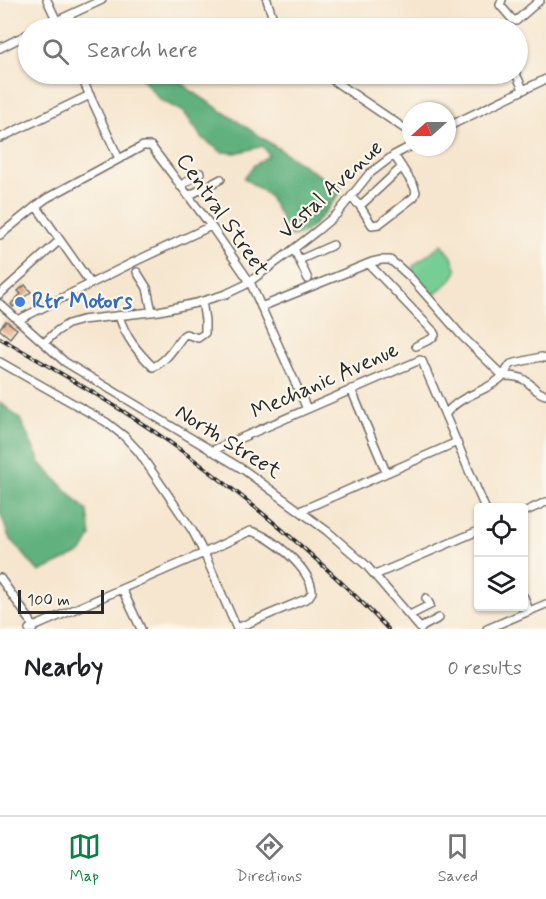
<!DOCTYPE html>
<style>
:root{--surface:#fff;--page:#f2f2f2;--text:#202124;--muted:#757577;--line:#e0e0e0;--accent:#0b8043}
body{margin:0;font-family:Mynerve,sans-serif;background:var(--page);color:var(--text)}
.controls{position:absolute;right:18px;bottom:18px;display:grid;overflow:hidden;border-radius:6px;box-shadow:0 2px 4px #0004}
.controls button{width:54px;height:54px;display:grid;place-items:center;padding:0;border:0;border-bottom:2px solid var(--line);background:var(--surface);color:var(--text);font:30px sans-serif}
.compass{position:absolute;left:402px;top:102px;width:54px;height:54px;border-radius:50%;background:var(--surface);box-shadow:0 2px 4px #0004;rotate:249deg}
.scale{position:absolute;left:18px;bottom:15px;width:86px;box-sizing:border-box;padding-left:6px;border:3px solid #2b2b2b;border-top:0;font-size:16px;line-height:21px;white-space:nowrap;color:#2b2b2b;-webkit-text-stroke:4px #fbf7ec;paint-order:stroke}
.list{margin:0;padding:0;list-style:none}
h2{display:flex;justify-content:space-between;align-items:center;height:78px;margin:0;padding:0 24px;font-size:26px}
h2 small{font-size:20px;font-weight:400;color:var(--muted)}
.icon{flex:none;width:33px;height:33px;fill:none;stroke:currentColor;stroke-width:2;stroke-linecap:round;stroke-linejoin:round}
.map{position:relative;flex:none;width:546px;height:629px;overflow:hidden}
.search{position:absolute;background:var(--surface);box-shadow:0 2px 4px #0004;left:18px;right:18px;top:18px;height:66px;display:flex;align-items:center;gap:15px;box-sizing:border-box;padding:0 21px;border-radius:33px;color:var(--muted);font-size:22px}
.sheet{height:186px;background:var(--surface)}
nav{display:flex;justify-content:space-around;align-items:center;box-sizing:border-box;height:84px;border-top:2px solid var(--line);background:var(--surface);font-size:16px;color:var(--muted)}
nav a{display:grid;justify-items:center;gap:3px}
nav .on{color:var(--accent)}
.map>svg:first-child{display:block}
.green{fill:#76ce94;stroke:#507c60;stroke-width:1.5}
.forest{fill:#60b17e;stroke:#466e54;stroke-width:1.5}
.building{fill:#d79363}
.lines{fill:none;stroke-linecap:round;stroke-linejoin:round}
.minor-casing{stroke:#726c64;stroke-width:10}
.minor{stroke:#fff;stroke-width:7}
.rail-casing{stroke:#2b2b2b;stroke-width:4}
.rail{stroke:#fbf7ec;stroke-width:1.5;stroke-dasharray:4.5;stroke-linecap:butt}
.shop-dot{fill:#3f7fe0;stroke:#fbf7ec;stroke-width:2}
.labels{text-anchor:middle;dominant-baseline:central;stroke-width:4.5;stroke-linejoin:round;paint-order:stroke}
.street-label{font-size:22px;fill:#2b2b2b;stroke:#fbf7ec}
.shop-label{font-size:22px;font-weight:bold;fill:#366cbe;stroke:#fbf7ec;text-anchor:start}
</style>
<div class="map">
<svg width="546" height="629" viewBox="0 0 546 629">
<rect width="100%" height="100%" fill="#fbf7ec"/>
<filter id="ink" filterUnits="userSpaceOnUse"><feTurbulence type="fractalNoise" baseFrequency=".0167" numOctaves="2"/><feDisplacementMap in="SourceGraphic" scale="12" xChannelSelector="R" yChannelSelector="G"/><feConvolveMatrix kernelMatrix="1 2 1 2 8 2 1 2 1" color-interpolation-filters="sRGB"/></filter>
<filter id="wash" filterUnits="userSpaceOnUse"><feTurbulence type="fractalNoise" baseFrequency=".008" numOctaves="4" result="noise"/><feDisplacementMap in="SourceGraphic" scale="24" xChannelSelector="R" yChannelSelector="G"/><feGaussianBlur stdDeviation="1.35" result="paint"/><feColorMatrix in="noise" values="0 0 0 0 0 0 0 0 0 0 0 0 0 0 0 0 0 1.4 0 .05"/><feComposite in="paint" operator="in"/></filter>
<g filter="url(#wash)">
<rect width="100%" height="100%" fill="#f6e6cf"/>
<!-- green -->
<path class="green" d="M442,244l10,13 5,14 -5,8 -18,16 -21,-22v-7z"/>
<!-- forest -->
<path class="forest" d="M138,74h35l17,16 133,88 16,7 3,6c-10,11 -36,52 -54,44 0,0 -6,-6 -7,-7v-11l-13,-22 -24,-17 9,-12 16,-11 -6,-9 -27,7 -14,-1 -20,-14 -18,-26 -24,-12z
M0,402l20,17 21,45 47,48 3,24 -9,16 -43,20 -30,-35 -9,-25z"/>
<g id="blocks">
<!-- building -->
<path class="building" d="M25,285l6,7 -9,7 4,4 -5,4 -4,-4 -4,4 -2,-3 10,-10 -3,-3z
M6,321l11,8 -7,9 -10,-8v-2z"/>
</g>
</g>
<g filter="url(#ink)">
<use href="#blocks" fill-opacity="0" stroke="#726c64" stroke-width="1.5"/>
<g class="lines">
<defs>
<path id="minor" d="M47,0l13,28
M267,0l9,28
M502,0l-2,5 12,14 4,2 24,-21
M41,28l61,-28
M0,48l28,-14
M80,74l39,85
M324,74l87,59
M516,74l7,15
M447,127l99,-48
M0,138l90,-43
M180,186l20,-13
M188,196l33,-17
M351,197l9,9 12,19 7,-1 35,-27 2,-5 -2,-6 -20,-31
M36,206l55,78
M360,206l42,-39
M0,235l36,-29 11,-8 96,-52h8l60,80 39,56 57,127
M294,249l14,30
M299,260l34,-15
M369,264l64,67 2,4 -4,4 -15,7
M137,272l10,16 5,24
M0,294l60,-54
M0,304l65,58 179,108 83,61 39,34 55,64
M261,307l111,-45 9,-2h9l9,7 12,11 50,57 42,41
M119,316c7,22 18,35 34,51 13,-5 22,-21 30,-31l3,-2 12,4 7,-5v-13l-3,-19
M18,320l118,-59 75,-35
M44,343l13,-12 11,-7 14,-4 77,-9 37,-8 30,-9 19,-9 37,-27 36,-28 19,-16 32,-40 25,-19 17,-9
M0,362l106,60 18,14 14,15 54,79 12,23 33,76
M503,376c8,0 17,0 23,5 8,5 10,12 20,14
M351,389l35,83
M445,415c16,-22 40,-21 58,-39 3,-4 5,-9 8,-12l30,-7 5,1
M211,451l209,-91 2,1 63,147
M300,511l157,-69
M524,512l22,-10
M375,575l103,-44
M0,578l30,42 3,9
M122,589l19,40
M524,597l5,14
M410,615l20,-10 -4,-7
M420,628l19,-10
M29,629l175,-76 46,-22c21,4 62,39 62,61l-4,6 -71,30
M487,629l59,-25"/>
</defs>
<!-- minor casing -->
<use href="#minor" class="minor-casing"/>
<!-- minor -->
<use href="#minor" class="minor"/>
<defs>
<path id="rail" d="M0,338c64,37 129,74 189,118 70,52 139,110 199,173"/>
</defs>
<!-- rail casing -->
<use href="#rail" class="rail-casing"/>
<!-- rail -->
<use href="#rail" class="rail"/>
</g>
</g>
<!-- markers -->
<circle class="shop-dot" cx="20" cy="302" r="6"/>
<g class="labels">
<!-- street labels -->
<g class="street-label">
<text transform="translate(331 190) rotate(-43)">Vestal Avenue</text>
<text transform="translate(222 215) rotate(55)">Central Street</text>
<text transform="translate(325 381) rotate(-24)">Mechanic Avenue</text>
<text transform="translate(228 442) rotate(32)">North Street</text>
</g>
<!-- shop labels -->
<g class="shop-label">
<text x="32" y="302">Rtr Motors</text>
</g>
</g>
</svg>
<div class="controls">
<button><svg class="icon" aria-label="locate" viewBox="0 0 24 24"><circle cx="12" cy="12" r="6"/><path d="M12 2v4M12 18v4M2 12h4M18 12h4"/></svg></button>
<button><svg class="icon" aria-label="layers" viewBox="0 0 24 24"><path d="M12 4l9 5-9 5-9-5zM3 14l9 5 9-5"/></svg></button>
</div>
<svg class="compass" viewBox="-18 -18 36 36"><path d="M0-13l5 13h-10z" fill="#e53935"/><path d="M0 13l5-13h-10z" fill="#757577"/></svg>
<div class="scale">100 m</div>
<div class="search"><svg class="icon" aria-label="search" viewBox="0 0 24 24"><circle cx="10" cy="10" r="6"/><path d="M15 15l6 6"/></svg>Search here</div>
</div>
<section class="sheet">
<h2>Nearby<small>0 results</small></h2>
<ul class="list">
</ul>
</section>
<nav>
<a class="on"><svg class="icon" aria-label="map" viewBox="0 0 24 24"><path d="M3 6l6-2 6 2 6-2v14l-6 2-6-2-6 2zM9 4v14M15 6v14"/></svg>Map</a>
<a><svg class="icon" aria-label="directions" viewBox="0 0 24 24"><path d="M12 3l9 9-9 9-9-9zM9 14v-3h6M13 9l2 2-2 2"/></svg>Directions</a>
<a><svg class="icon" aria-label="saved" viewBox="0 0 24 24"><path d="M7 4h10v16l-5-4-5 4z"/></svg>Saved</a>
</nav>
